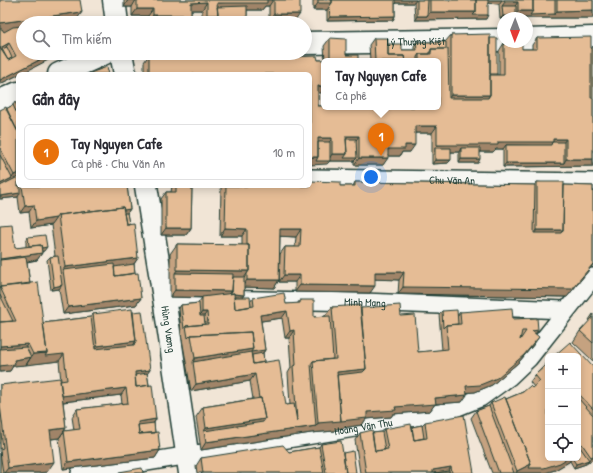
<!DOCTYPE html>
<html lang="vi">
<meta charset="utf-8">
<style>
:root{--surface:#fff;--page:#f2f2f3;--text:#2b2b33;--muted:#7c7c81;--line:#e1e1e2;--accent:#2563eb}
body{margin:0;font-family:"Patrick Hand",sans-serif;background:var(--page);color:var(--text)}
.controls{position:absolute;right:12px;bottom:12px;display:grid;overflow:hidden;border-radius:6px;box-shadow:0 2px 10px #0003}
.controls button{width:36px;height:36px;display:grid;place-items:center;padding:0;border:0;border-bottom:1px solid var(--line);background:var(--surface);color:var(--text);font:20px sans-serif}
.compass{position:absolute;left:497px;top:12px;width:36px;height:36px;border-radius:50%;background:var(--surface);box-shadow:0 2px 10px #0003;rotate:181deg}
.you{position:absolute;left:371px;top:177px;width:14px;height:14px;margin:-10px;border:3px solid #fff;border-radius:50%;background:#1a73e8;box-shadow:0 0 0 6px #1a73e833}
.badge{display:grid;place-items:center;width:26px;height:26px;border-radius:50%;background:var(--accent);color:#fff;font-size:13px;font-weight:700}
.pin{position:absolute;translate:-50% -33px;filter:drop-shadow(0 1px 2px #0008)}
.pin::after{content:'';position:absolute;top:21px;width:14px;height:12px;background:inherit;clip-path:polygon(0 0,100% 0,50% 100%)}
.popup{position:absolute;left:321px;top:58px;width:120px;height:52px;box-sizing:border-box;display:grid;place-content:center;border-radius:6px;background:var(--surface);filter:drop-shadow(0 1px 3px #0005);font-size:13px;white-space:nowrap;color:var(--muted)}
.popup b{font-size:15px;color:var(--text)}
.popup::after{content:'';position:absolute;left:50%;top:100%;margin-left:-8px;border:8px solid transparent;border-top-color:var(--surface)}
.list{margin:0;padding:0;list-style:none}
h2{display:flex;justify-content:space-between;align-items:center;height:52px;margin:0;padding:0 16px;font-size:17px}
h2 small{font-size:13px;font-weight:400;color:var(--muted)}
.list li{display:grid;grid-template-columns:26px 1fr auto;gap:12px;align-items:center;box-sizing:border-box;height:56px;margin:0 8px 8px;padding:0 8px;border:1px solid var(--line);border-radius:6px}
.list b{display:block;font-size:15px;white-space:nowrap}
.list p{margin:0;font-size:13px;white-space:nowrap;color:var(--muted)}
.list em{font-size:13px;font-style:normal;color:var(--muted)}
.icon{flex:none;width:22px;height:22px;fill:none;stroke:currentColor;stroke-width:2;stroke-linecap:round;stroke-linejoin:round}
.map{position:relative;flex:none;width:593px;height:473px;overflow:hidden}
.search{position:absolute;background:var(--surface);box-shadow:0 2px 10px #0003;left:16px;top:16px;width:296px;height:44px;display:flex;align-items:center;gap:10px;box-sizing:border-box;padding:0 14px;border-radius:22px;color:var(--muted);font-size:15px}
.panel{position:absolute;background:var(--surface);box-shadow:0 2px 10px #0003;left:16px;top:72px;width:296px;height:116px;border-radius:6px}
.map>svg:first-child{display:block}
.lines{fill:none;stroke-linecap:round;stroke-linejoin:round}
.street-casing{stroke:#1f3d34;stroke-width:20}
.secondary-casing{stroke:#1f3d34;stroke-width:25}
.street{stroke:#f6f6f2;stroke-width:17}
.secondary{stroke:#f6f6f2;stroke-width:22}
.wall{fill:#c5a280;stroke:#1f3d34;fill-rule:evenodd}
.shaded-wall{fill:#a08468;stroke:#1f3d34}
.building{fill:#e5bc95;stroke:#1f3d34;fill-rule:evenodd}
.labels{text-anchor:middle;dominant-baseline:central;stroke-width:4;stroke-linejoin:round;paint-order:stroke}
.street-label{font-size:11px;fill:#1f3d34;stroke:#f6f6f2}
</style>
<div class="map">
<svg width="593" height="473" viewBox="0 0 593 473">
<rect width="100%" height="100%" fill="#f1e5d6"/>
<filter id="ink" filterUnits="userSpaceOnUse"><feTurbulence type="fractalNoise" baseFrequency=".025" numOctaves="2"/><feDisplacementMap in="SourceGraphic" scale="8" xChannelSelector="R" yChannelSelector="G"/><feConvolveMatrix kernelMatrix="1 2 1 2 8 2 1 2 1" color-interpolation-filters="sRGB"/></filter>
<g filter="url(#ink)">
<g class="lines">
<defs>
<g id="street">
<path id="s1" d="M310,178l283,4"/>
<path id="s2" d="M164,298l199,4 202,8"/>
<path id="s3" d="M80,473l323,-53 45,-9 32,-13 29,-21 20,-19 64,-81"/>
</g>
<g id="secondary">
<path d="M114,0l3,23"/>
<path d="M527,40l66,-2"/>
<path id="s4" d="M305,43l198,-3"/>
<path d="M121,53l4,21"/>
<path d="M59,74l46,-21"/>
<path d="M0,101l18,-8"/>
<path id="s5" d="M146,186l18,112 26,175"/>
</g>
</defs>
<!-- street casing -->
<use href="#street" class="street-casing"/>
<!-- secondary casing -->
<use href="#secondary" class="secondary-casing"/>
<!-- street -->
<use href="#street" class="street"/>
<!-- secondary -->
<use href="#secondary" class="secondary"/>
</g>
<!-- wall -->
<path class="wall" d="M0,0l82,12 -6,8 9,3h-62l31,34 -36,17v1l-18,9z
M124,0h176l-5,21h-26v-15h-4l-3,4h-15v8l-3,4h-42v-12h-11v5l-5,7h-38v-6h-16v-9h-8z
M313,0h280v18h-90v1h-3l-1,-15 -11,-1 -2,16 -71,1 -1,-17h-19v13l-2,4 -66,1v-11h-14z
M451,35l39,3 7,37h2v-24l5,-8 18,6h10v-4l5,-7 54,11 2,-3v120l-90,1v-18h-7l-3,3h-13l-2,11h-19v-11h-8l-3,11 -16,1v-31h-17l-5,19h-8l-2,4h-12l-5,9h-29v-4h-24l-3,3 -17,-90h-166v-12l5,-7h6v-2h146v3l17,4h7l-1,-14 6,-8 16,17 12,6h-34l-6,32v13l120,1v-46h-68l-1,-16 5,-7 28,12h12v-4l2,-4h29z
M18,101v85h109l3,23 -3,4 2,11 9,34 -4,6 1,9 6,25 -5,7 -73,9 -4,-25 -8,1 -4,-30 3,-3 5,-1 -4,-31 -20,3 -2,-16 -9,1 -2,-16 -18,2v-89l6,-1 7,-4 2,-3z
M355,182l180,3 2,-3 27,3 29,1v79l-26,32 -169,-3 1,-14 -16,-1h-8l-5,14 -75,-1v-10h-16l1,-28 5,-7h10l1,-10 -16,-1 -1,44 -5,8 -30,-1v8l-2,2 8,5 3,-4 33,6h11l3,-4 14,17 11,-1 7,-9 29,1 40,8 17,36 24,-2 -3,-36 3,-3 15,5 3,-4 53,7 22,15 -1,10 -15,18 -27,23 -17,7h-8l-5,10 -27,2 -5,7 -37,3 -2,3 -25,2 -4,6 -26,4 -2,2 -23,2 -110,17 -5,-33 7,-10 50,-8 -3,-18 -59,10 -10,-58 -2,-25 2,-3 17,-2 4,-5 -32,-1v-43l7,-10 65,1v-9h-22l1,-49 1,-1h131zM282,318l3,20h4l2,30 -3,5 2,32h-4l-22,-43 -1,-9 2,-3 -4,-29z
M172,186h20l-1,42 -5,7h-25v-36l5,-7h5z
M0,225l15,23 11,-1v-6l2,-4 16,14h-2v2l-5,7 -10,2 3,22 13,39 48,-6 2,-3 40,-2 17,58 -3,3 2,12 7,34 -2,4 1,10 5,17 -5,8 -92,11 -4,-31 5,-7 -5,7 -8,1 -4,33 -7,1h-40v-88l61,-4 -2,-20 -46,5 -3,5 -10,1zM121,395l1,9 -45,5 -5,8 2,13 -10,1 2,-3 -3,-26z
M593,314v47l-20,-19 7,-11 10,-10 -1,-1z
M578,356l15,11v92l-7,5 -12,4 -4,-7 -15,9 -10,3h-53l-21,-55 5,-7 13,-5 2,-3 15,-4 26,-11 2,-1 -4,-5 5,-7 13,-13v96h30z
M425,422l49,51h-114l-5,-33 5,-7h12l10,-1 2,-3 28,-2 10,-2z
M321,444l22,9 13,20h-159l-1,-7 5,-8 88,-6 30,-5z"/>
<!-- shaded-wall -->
<path class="shaded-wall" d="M128,0h8l-4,7h-8z
M266,0h7l-4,6h-4l-3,4h-47l2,-7z
M329,0h87l-2,3h-82l-5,7h-14l5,-7z
M473,0h29l-3,4 -26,-2z
M207,2l-5,8h-16l5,-7z
M505,2h13l-5,7 -11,-3z
M137,9h16l-5,7h-16z
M593,10v8h-90v1h-3l3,-3h12l3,-5h15l22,3 2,-3z
M82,12l-8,11h-51v9l-23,3v-12z
M430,12h46l12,3 -2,4 -71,1 2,-4h10z
M274,14h26l-5,7h-26z
M153,15h38l-5,7h-38z
M207,15h11l-5,7h-11z
M395,16l-2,4 -66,1 3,-4z
M215,18h32l-3,4h-31z
M9,43l-5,7 -4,2v-4z
M53,53h4l-3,4 -33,17h-3v1l-18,9v-4z
M318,86h6v7h-11z
M451,95h39l-7,10h-39z
M415,126h22l-5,7h-22z
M346,136h13l-5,7h-10z
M318,138h14l-5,8 -11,-4z
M553,139h13l-5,7 -55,-1 -3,4h-7l-3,3h-32v-4l-2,4h-24v-4l2,-3z
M405,145h10l-5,7h-8l-2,4h-17l5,-7z
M332,154h15l10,4 -3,3h-24l-3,3 -17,1v-8h8l10,4z
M359,158h29l-5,7h-29z
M461,159h19l-2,4h-19z
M566,159h27v7l-90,1 3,-4h58z
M435,160h16l-3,3 -16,1z
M18,173v6l-18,10v-5l12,-6 2,-3z
M20,193l-2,4 -18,2v-3z
M34,205l-5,7 -9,1 5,-7z
M130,209l-5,7 -66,2z
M56,218l-5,7 -20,3 5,-7z
M166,228h25l-5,7h-25z
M225,228l22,1 -5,7h-22z
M280,229h21l-5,8 -21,-1z
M537,230h26l-7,11 -27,-1z
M47,247l-3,4 -17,2 2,-4z
M42,253l-5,7 -37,5v-6z
M138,258l-7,10 -68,2 2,-3z
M593,264v1l-26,32 -169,-3 5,-7z
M177,270l72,1 -7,10 -67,-8z
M375,272h29l-5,8 -29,-1z
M284,275h16l-5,7h-16z
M247,280h32l-5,8 -32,-1z
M62,285l-3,4 -8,1 3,-3z
M300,285l75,1 -5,7 -75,-1z
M175,290l57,1 -5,7 -57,-1z
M230,294l14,1 -2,3h-10z
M141,298l-5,7 -73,9 5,-7z
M287,311l-5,7 -27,4 5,-7z
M202,312h5l-5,7 -5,1z
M294,330l-5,8h-4l5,-7z
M538,330l-5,7 -1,-6z
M539,337l-5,7 -15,18 -27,23 -17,7 -14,1 5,-7z
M136,341l-7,11 -39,5 7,-11z
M28,344l-8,10 -20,1v-9z
M253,349l12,1 -5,7 -67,5 2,-4z
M47,353l17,1 -5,7 -33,4 7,-11z
M31,357l-5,8 -13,1 -3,5 -10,1v-6l14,-6z
M366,369l-8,11 -23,-5 2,-3z
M150,370l-5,7 -13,-2 3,-3z
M255,374l-5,7 -59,10 5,-7z
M126,388l-5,7 -67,8 6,-7z
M467,395l-5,7 -27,2 -5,7 -37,3 -2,3 -25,2 -4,6 -26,4 -2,2 -23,2 -110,17 5,-8 110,-16 2,-3 49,-11 28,-5 40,-9z
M156,419l-5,8 -15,2 2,-7z
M265,419l-7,10 -54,2 2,-3z
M66,428l-7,10 -16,2 7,-10z
M160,450l-5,8 -92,11 5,-7z
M593,456v3l-7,5 5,-7z
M568,458h4l-3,4 -14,8 -10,3h-29l1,-2 14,-7z
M589,460l-3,4 -12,4 2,-4z
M54,462l-7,10 -7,1h-36l4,-5z
M451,467l-4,6h-16l2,-3z"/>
<!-- building -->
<path class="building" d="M0,0h80l2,12 -82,11z
M137,0h130v3h-50l1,12h-11v-13l-16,1v12h-38v-6h-16z
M274,0h26v14h-26z
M318,0h14v3h-14z
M332,0h63v16l-65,1 -1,-10 3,-4z
M417,0h11l-1,16h-10z
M430,0h46v12h-46z
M476,0h12v15h-15l3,-3z
M504,0h29v11h-15v-9h-13z
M533,0h22v14l-25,1 3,-4z
M557,0h36v10l-36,1z
M247,6v12h-32l3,-3 -1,-8z
M502,6h14v10h-13z
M84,19l1,4h-24z
M23,26v27h30l-53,27v-51h2l2,3 9,-5zM9,43l7,13 -8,4 -8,-12z
M490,34v61h-39v-60z
M591,37v61h2v61h-27v-20h-13v3h-55v3h-61v-19h-22v19h-10v4h-17v9h-29v-22h-13l1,18h-15v-16h-14v19h-8v-83h-161v-19h11v-2h129v4l28,-1 1,4h12v1h-6v25h-6v20h6v1h114v-46h-19v-7h12v-5h17l1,49h39l2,-3v-20h14v-32h18v6h15v-11z
M330,38l16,1v16h12v6h-26v-1h-2z
M374,38h14v18h16l1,5h-30z
M490,38h7v36h-7z
M416,42h30v7h-15v3h-2v2h-10l-2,3v4h-12l-1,-5h-16v-12h14v6h15z
M7,47l5,11 -4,2 -6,-11z
M289,53h12v3l-12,1z
M107,67l2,7h-22z
M18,101v7l-3,-6z
M13,105l5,11v16l-12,-23z
M6,107l12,25v41l-4,2 -14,-27v-38z
M346,139h10l1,19h-13l3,-4z
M318,142h12v19h-14l2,-4z
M552,142h12v21h-58v-18h45z
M435,148h16v12h-16z
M461,148h19v11h-19z
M0,155l12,23 -12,6z
M18,177v9h2v7l-20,3v-10z
M310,181l30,1v4h15v-4l180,3 -1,48h27l2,-3 1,-45 29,1v78l-21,25 -169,-2 1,-15h-29v14l-75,-1v-10h-16l1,-28h15l1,-18h-21l-1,51h-32v-6l2,-3v-26h-2v-16l-22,-1 1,-42h84z
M537,182h27l-1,48h-26z
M22,186h105l3,23 -6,1 -1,-3 -65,8 -2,3 -20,3 -2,-16 -9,1z
M176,186h16l-1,42h-25v-36h10z
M123,207l3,17 8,-1 4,35 -73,9 -7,-52z
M124,213h3l2,11h-3z
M12,224l3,24 26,-3 1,8 -42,6v-34z
M45,235l2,12 -5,1 -1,-3 -12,1 -1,-9z
M177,244l72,1v26l-72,-1z
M58,256l4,29 -8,2 -4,-30z
M26,257l4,27 -30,3v-27z
M114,264l1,12 23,-3 3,25 -73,9 -5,-37z
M134,264l1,9 -20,3 -1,-9z
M175,273l58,1 -1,17 -57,-1z
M233,277h11v18l-10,-1v-1l-4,1 2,-3z
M38,282l9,71 -14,1 -5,-10 -28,2v-24l16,-1 -16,-34z
M234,293l1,16 19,-3 -1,-8 31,-5 2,11 14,-1v-3h14v17l16,-1 3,43 -20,2 -2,3 5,62 -110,16 -2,-11 59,-9 2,-3 -4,-21h-2l-4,-24 -59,10 -3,-22 58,-10 2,-3 -2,-17 -60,3 -3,3 -2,-12 22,-2 -1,-12h-5v-15zM287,311l3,20 4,-1 2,35 -3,1 4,55 -3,-17 -8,1 -7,-45 -26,4 -2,-12 14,-2 -5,-35z
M0,295l13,26 -13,1z
M234,297h16l1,9 -16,3z
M199,303l1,13h4l1,8 -19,2 -2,3 -3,-24z
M360,305l6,64 -29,3 4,49 -23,2 -5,-62 23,-2 -4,-52z
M400,305l1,11 14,-1 3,37 30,-3 -2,-24 15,-1 -1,-12 52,-4 1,11 24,-1 1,12 -6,1 7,6 -15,18 -27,23 -17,7 -14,1 1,9 -32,3 1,6 -41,3 1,3 -29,2v6l-26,3 -4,-46 26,-3 3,-3 -5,-61zM522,331h4l-6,9z
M132,309l4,32 -39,5 -4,-32z
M457,310l1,14 -12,1 -3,3 -1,-17z
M142,311l8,59 -15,2 1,15 16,-2 4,34 -18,3 1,12 19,-2 2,18 -92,12 -4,-31 16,-2 -3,-20 51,-6 -2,-15 -64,8 -2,-15 7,-1 -3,-26 -19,2 2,-3 -4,-30 48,-6 4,32 18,-2 21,-2 2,-4 -3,-29z
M593,317v26l-13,-12z
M251,332l2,17 -58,9 -4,-23z
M570,342l23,25v42l-15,-16v-37h-24z
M26,347l5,10 -17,3 1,4 -15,2v-17z
M263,353l1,9 -11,2 -1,-9z
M547,364l1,1v93h20l-8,5 -16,5h-15l2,-4 -25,-65 17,-7 7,-6 2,2 8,-7 -5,-6z
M147,373l2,12 -13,2 -1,-12z
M60,378l6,50 -16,2 4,32 -46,6 -8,-63v-20z
M505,397l26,67 -14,7 -26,-68z
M261,398l4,21 -59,9 -3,-21z
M578,398l15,17v41l-2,1 -9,-13 -4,3z
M489,406l25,67h-15l-23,-62z
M464,415l10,58h-22l-1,-6 -18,3v3h-67l-6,-40 12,-3 3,21 13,-2 -4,-20 27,-5 3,16 13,-2 -2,-16z
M154,423l1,10 -16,1 -1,-9z
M422,425l2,13 -10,2 -2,-13z
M0,426l3,22 -3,1z
M382,432l3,18 -10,1 -3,-18z
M341,441l5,32h-20l-5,-29z
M283,445l6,7 30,-5 5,26h-121l-2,-15z
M580,447l9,13 -13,4 -4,-6h6v-9z
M353,451l3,22h-10l-3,-20z
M0,452l3,21h-3z
M142,468l1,5h-24v-1z
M449,471v2h-14z"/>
</g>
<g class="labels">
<!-- street labels -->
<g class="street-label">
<text stroke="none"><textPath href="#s4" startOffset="111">Lý Thường Kiệt</textPath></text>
<text stroke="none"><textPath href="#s1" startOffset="142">Chu Văn An</textPath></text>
<text stroke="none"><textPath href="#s2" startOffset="201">Minh Mạng</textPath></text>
<text stroke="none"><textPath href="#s5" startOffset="145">Hùng Vương</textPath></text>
<text stroke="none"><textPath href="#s3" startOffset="287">Hoàng Văn Thụ</textPath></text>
</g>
</g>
</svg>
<div class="controls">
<button>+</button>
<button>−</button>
<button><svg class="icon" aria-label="locate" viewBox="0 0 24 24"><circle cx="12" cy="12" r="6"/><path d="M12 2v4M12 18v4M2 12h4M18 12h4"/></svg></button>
</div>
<svg class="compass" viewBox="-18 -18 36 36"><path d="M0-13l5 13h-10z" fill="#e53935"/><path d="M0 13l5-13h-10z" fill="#7c7c81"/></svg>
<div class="you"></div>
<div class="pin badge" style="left:381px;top:156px;background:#e8710a">1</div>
<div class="popup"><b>Tay Nguyen Cafe</b>Cà phê</div>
<div class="search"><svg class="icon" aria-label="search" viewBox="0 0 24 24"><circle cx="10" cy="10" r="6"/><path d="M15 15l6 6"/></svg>Tìm kiếm</div>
<section class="panel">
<h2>Gần đây<small></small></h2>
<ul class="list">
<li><span class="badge" style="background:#e8710a">1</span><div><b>Tay Nguyen Cafe</b><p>Cà phê · Chu Văn An</p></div><em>10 m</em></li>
</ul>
</section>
</div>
